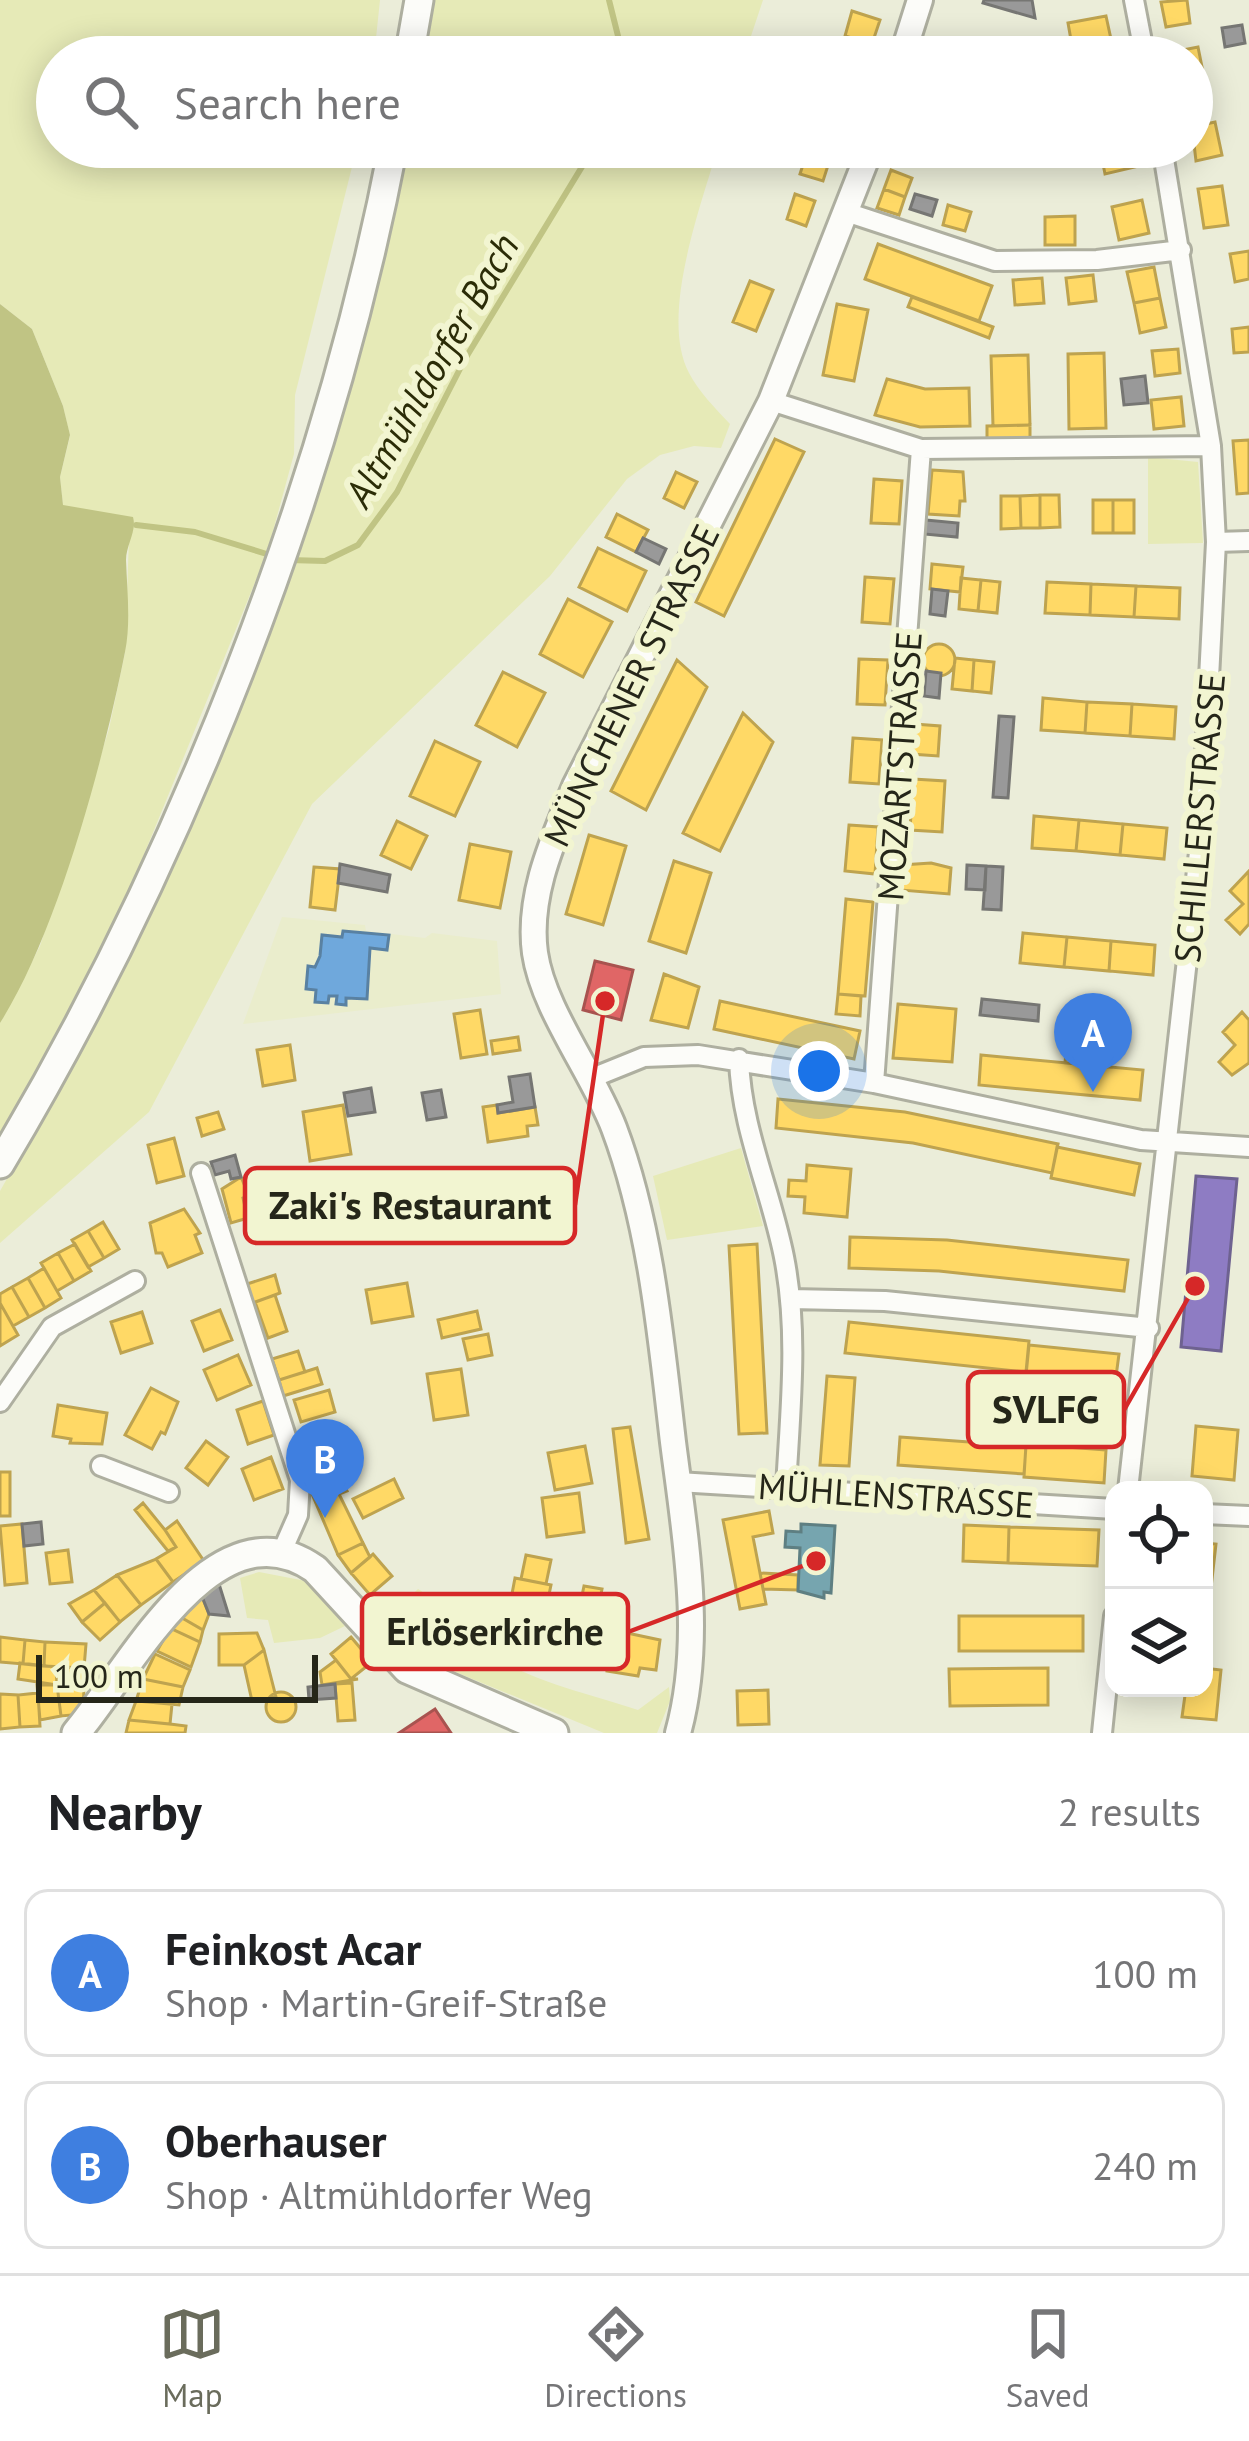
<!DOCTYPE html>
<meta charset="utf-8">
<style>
:root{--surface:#fff;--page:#f6f6f6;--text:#202124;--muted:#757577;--line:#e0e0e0;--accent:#6a6c5c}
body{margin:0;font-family:"PT Sans",sans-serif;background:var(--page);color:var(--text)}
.controls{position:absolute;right:36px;bottom:36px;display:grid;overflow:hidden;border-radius:24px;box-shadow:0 6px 30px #0003}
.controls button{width:108px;height:108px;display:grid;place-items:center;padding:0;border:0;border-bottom:3px solid var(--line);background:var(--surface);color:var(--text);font:60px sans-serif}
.scale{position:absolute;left:36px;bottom:30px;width:282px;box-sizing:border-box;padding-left:12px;border:6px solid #252619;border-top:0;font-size:33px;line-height:42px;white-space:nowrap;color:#252619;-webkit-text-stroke:9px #f2f5d1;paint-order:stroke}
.you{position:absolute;left:819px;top:1071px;width:42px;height:42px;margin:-30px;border:9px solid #fff;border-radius:50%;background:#1a73e8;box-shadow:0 0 0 18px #1a73e833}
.badge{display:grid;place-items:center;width:78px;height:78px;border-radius:50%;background:var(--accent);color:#fff;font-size:39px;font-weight:700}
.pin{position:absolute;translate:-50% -99px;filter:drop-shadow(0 3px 6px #0008)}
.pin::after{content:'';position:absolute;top:63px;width:42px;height:36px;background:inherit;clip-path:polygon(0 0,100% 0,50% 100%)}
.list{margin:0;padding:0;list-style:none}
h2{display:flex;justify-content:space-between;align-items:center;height:156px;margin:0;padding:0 48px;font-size:51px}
h2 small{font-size:39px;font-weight:400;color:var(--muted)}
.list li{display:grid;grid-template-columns:78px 1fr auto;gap:36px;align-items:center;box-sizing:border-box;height:168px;margin:0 24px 24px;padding:0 24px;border:3px solid var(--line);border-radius:24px}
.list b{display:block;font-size:45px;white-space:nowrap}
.list p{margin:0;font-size:39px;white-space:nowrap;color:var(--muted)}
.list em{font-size:39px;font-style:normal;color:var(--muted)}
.icon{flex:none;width:66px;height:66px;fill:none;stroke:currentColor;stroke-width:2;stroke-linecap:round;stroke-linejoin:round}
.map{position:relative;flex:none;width:1249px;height:1733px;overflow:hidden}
.search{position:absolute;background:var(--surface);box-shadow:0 6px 30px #0003;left:36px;right:36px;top:36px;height:132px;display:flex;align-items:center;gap:30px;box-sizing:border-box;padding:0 42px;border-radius:66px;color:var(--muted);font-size:45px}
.sheet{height:540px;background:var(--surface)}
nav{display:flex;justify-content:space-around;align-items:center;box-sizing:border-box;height:168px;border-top:3px solid var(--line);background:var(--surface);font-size:33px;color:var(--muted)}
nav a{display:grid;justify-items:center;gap:6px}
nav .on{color:var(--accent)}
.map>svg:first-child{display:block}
.built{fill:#eaedcc}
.green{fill:#e6eab7}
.water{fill:#c0c484}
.homes{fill:#ffd966;stroke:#bea34f;stroke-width:3}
.shops{fill:#e06666;stroke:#a8534f;stroke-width:3}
.offices{fill:#8e7cc3;stroke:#6e6290;stroke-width:3}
.schools{fill:#6fa8dc;stroke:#5981a2;stroke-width:3}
.public{fill:#76a5af;stroke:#5e7f82;stroke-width:3}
.industry{fill:#999;stroke:#767673;stroke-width:3}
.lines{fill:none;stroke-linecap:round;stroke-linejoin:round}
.stream{stroke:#c0c484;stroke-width:6}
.minor-casing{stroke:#aeafa0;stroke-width:24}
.tertiary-casing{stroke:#aeafa0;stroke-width:30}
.secondary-casing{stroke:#aeafa0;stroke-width:33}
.minor{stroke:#fcfcf9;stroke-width:18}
.tertiary{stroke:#fcfcf9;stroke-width:24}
.secondary{stroke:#fcfcf9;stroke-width:27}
.labels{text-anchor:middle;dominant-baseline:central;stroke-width:12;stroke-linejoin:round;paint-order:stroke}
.street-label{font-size:36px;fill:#252619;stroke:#f2f5d1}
.water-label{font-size:39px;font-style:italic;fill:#2b2c07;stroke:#f2f5d1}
.leader{fill:none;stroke:#d62828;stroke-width:4.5}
.callout-dot{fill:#d62828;stroke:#f2f5d1;stroke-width:4.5}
.callout{fill:#f2f5d1;stroke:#d62828;stroke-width:4.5}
.callout-label{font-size:39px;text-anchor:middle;font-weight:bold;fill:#252619}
</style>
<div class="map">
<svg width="1249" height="1733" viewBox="0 0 1249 1733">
<rect width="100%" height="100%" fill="#ebedd9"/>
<!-- built -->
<path class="built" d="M282,917l83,8 1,6 59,7 7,-5 65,8 4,53 -258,30z"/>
<!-- green -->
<path class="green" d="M0,0h380l-6,57h-317v90h300l-62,248 -1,59 -27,99 -146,358 -121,230v-118l40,-77 69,-217 16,-76 4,-116 -34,-25 -32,-6 -3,-29 10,-41 -7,-30 -31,-77 -32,-25z
M432,0h331l-19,57h-321z
M408,147h310c-17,59 -59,169 -29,226 10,19 26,35 41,51l-9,24 -27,-2 -34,9 -33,24 -77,97 -238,228 -163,308 -149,131v-52l54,-95 244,-558 50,-145z
M1148,457l50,5 5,81 -55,1z
M741,1148l22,78 -96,14 -14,-64z
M259,1572l47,9 39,45 -25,12 -46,5 -6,-23 -21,-2 -7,-40z
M418,1589c28,16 44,44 70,63 42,30 102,42 150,58l31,-23 1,14 -13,32h-53l-185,-76 -20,-13 -17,-21z"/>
<!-- water -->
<path class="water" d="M0,304l32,25 31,77 7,29 -10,42 3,28 70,12c4,14 -7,28 -7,43 1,30 5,63 -1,92 -21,106 -67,280 -125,371z"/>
<!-- homes -->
<path class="homes" d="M1187,0l3,23 -24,4 -5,-25z
M852,11l28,9 -8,24 -27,-8z
M1106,16l8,37 -40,4 -6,-34z
M1198,47l6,30 -12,3v-23h-18l-1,-5z
M1215,122l7,33 -26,6 -4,-34z
M1130,147l5,20 -30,7 -5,-25z
M808,149l23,7 -8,25 -23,-7z
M891,170l21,8 -7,19 -21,-8z
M1222,186l6,39 -24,3 -6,-39z
M884,189l21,8 -6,18 -22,-7z
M795,194l20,7 -9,25 -19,-7z
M1142,200l7,33 -30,7 -7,-33z
M948,205l23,7 -6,19 -22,-6z
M1075,216v29h-30v-28z
M878,244l114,42 -13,35 -114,-42z
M1249,251v28l-14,3 -5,-28z
M1154,267l6,31 -26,5 -7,-31z
M1093,275l3,26 -27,3 -3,-26z
M1042,278l2,25 -29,2 -2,-25z
M750,281l23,9 -17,41 -23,-9z
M912,297l81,30 -4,11 -81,-31z
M1160,298l6,29 -26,6 -6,-30z
M837,304l31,6 -14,71 -31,-6z
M1249,327v25l-15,1 -2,-24z
M1178,349l2,24 -25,3 -3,-25z
M1104,353l2,75 -37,1 -1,-75z
M1028,355l2,70 -37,1 -2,-70z
M887,379l38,10 44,-1 1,38 -50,1 -45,-12z
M1181,397l3,29 -30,3 -3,-29z
M1030,425v13l-43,1v-13z
M775,439l29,13 -80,164 -28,-14z
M1249,440v53l-12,1 -4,-53z
M932,470l31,2 2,29h-5l-1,15 -31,-2z
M676,472l21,10 -13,26 -20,-10z
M874,479l28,2 -3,43 -28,-1z
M1040,495h19l1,32 -20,1z
M1040,495v33h-19l-1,-32z
M1001,496h19l1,32 -20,1z
M1093,500h20v33h-20z
M1113,500h21v33h-21z
M617,514l31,16 -12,22 -30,-15z
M598,548l48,23 -19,40 -48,-24z
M932,564l31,3 -3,25 -30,-3z
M865,577l29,2 -4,45 -28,-2z
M961,578l20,2 -3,31 -19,-2z
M981,580l19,2 -3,31 -19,-2z
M1047,582l44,2 -1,31 -45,-2z
M1091,584l45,2 -2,31 -44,-2z
M1136,586l44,2 -1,31 -45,-2z
M568,599l44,23 -29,55 -43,-23z
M923 660a16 16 0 1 1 32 0a16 16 0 1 1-32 0Z
M955,658l19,2 -2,31 -20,-2z
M859,659l29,1 -3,45 -28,-1z
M677,660l30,27 -61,123 -35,-19z
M974,660l20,2 -3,31 -19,-2z
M503,672l42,21 -28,54 -41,-22z
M1043,698l44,4 -2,31 -44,-3z
M1087,702l45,2 -2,32 -45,-3z
M1132,704l44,3 -2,32 -44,-3z
M743,713l30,29 -53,109 -37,-18z
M914,724l26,2 -2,30 -27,-2z
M853,738l29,2 -3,44 -29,-2z
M435,741l45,21 -25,54 -45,-20z
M913,779l32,2 -3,51 -32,-2z
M1034,816l45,4 -3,31 -44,-3z
M1079,820l44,4 -3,31 -44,-4z
M397,821l30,15 -16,33 -30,-14z
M1123,824l44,4 -3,31 -44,-4z
M849,825l29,2 -3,47 -30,-3z
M589,835l37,11 -23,79 -37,-11z
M470,844l41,8 -11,56 -41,-8z
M674,861l37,12 -25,80 -37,-12z
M931,863l20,5 -2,26 -49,-4 2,-25z
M314,867l26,2 -5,41 -25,-3z
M1249,871v53l-9,10 -14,-14 17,-16 -13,-13z
M846,899l27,3 -8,94 -27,-2z
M1023,933l44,4 -3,30 -44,-4z
M1067,937l44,4 -2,30 -45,-4z
M1111,941l44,4 -2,30 -44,-4z
M664,974l35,13 -11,41 -37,-8z
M838,994l23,2 -1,20 -24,-2z
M720,1001l140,30 -6,28 -140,-30z
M898,1004l58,5 -4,53 -59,-4z
M480,1010l7,44 -26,4 -7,-44z
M1242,1012l7,8v43l-17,12 -13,-13 16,-17 -12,-13z
M1069,1018l45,4 -4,45 -45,-4z
M518,1037l2,13 -27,4 -2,-13z
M290,1045l5,35 -32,6 -6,-36z
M981,1055l162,15 -3,30 -161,-15z
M778,1099l127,13 153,32 -6,29 -139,-30 -137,-15z
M343,1105l8,49 -41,7 -7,-49z
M497,1105l1,8 37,-6 3,18 -11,1 1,10 -40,6 -5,-35z
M218,1112l6,17 -22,7 -5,-18z
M174,1138l10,38 -27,7 -9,-38z
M1057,1147l83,17 -6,31 -83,-17z
M807,1165l44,4 -4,48 -43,-4 1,-16 -17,-1 1,-16 17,1z
M241,1177l8,19 -6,2 2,9 7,-3 6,20 -8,2 -2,-8 -17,5 -9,-34z
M184,1209l16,24 -5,2 7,18 -34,14 -6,-14h-6l-6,-30z
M103,1222l16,27 -15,9 -16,-27z
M88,1231l16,27 -16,9 -16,-27z
M850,1237l97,3 181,20 -4,31 -185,-20 -90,-3z
M75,1244l16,27 -17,10 -16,-28z
M757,1244l10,189 -28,1 -10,-188z
M58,1253l16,28 -17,10 -16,-28z
M44,1268l17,30 -16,10 -17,-30z
M275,1275l5,18 -27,10 -6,-19z
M28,1278l17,30 -16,9 -17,-30z
M407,1283l6,33 -41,7 -6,-33z
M12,1287l17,30 -16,9 -13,-23v-9z
M275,1295l12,36 -19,7 -13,-36z
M0,1303l18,32 -18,11z
M220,1310l12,30 -28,11 -12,-30z
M477,1311l4,18 -39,9 -4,-18z
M142,1312l10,31 -31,10 -10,-31z
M849,1322l180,19 -3,31 -181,-19z
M488,1334l4,21 -24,5 -5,-21z
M1029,1345l90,9 -4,30 -89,-9z
M298,1351l7,21 -26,8 -7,-21z
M238,1355l13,30 -34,15 -13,-30z
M317,1368l5,16 -39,12 -4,-16z
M461,1369l7,46 -34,5 -7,-46z
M827,1376l28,2 -6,88 -29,-1z
M151,1388l27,14 -13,32 -4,-2 -9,17 -27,-14z
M329,1390l6,22 -34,10 -7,-22z
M263,1401l11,34 -26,9 -11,-34z
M58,1405l49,8 -5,31 -32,-1 1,-4 -18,-3z
M1196,1426l42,4 -4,50 -42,-4z
M630,1427l19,112 -23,4 -13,-114z
M330,1434l22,40 -40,20 -8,-15 8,-4 -13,-26z
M900,1437l126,9 -2,28 -126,-9z
M206,1441l22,16 -20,28 -22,-17z
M1026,1444l80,6 -2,33 -80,-6z
M585,1446l7,37 -37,7 -7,-37z
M271,1457l12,32 -29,11 -12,-31z
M0,1472h10v44h-10z
M394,1479l9,19 -40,20 -10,-19z
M341,1480l6,11 -8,3 24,49 -25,12 -26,-61z
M579,1493l5,39 -37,5 -5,-39z
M143,1503l22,27 11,17 -8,4 -33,-41z
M769,1511l4,22 -20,4 13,67 -26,5 -17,-89z
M177,1521l27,40 -31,21 -17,-23 20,-12 -11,-17z
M22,1524l5,59 -22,2 -5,-59z
M964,1525l45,2 -1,36 -45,-2z
M1009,1527l90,3 -2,36 -89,-3z
M363,1543l7,14 -19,16 -13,-18z
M1204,1543l12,1 -7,61h-5z
M68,1550l4,32 -22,2 -4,-31z
M373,1554l19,22 -22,19 -19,-22z
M526,1555l25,5 -5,24 -25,-5z
M156,1559l17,23 -32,23 -24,-30z
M760,1573l38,2v15l-35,-1z
M117,1575l24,30 -21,17 -26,-32z
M515,1578l36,7 -9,43 -35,-8z
M584,1586l18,3 -9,43 -18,-3z
M94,1590l11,13 -23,19 -13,-18z
M201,1594l8,20 -6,16 -26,-15z
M105,1603l15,19 -20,18 -18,-18z
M177,1615l26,15 -3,12 -30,-14z
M959,1616h124v35h-124z
M170,1628l30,14 -9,25 -34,-16z
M613,1630l47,10 -4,30 -16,-2 -2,8 -31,-5z
M257,1633l7,17 -20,15h-25v-31z
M0,1637l25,3 -2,24 -23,-2z
M351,1637l21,25 -21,17 -20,-25z
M25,1640l20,2 -1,24 -21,-2z
M45,1642l41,2 -2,24 -40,-2z
M264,1650l12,47 -24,4 -8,-36z
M155,1654l35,16 -7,17 -40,-8z
M336,1660l15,19h7l-36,6 -2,-13z
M20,1663l36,4 1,18 -39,-6z
M56,1667l28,1v18l-27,-1z
M1048,1668v37l-98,1 -1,-37z
M1204,1668l17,2 -5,50 -34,-3 4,-29h18z
M143,1679l40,8 -4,18 -43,-4z
M352,1683l3,37 -17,1 -3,-37z
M37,1685h20l4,31 -21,4z
M57,1685l27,1 -1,28 -22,2z
M768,1690l1,34 -31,1 -1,-34z
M266 1707a15 15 0 1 1 30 0a15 15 0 1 1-30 0Z
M38,1693l2,33 -20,1 -2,-32z
M0,1694l18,1 2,32 -20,2z
M136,1701l36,3 -2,20 -41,-4z
M129,1720l41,4 16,2 -1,7h-59z"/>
<!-- shops -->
<path class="shops" d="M595,961l38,9 -12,50 -38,-10z
M435,1709l16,24h-52z"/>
<!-- offices -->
<path class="offices" d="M1196,1176l41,3 -16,172 -40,-4z"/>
<!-- schools -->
<path class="schools" d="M343,931l46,4 -2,15 -17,-2 -3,51 -21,-1v7l-10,-1 1,-8h-8l-1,7 -13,-1 1,-12 -10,-1 2,-23 7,1 5,-11 2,-21 20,2z"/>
<!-- public -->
<path class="public" d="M801,1524l34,2 -4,67 -7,-1v6l-26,-7 2,-43 -15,-1 1,-16 15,1z"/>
<!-- industry -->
<path class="industry" d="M984,0h48l3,18 -52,-15z
M1242,25l3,18 -20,4 -3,-19z
M915,194l22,6 -5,16 -22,-7z
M1145,376l3,27 -24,2 -3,-26z
M926,520l32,3 -1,14 -33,-3z
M643,538l23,11 -7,15 -23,-12z
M932,589l16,2 -3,25 -15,-2z
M926,671l15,2 -2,25 -15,-2z
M999,716l15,1 -6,81 -15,-1z
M340,864l50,11 -3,17 -49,-9z
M967,865l19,1 -1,24 -19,-1z
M986,866l17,1 -2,43 -18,-1z
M982,999l57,6 -1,16 -58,-6z
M530,1074l5,33 -37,6 -1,-8 16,-3 -4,-25z
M371,1088l4,24 -27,4 -4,-23z
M441,1090l5,27 -19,3 -5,-27z
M235,1155l6,22 -10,2 -2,-8 -14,4 -4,-13z
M41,1522l2,22 -19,2 -2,-22z
M219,1584l10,32 -20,-2 -8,-20z
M335,1684l1,14 -27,2 -1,-13z"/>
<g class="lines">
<!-- stream -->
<path class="stream" d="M609,0l11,44 -3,13
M136,525l59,7 75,23
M289,560l36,1 33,-16 39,-53 68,-133 129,-212"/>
<defs>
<path id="minor" d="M1134,0l11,57
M849,213l146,48 102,-1 84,-10
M771,401l150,48 290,-3
M1216,542l33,-1
M739,1059c2,69 32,132 45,198 15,76 6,154 2,231
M592,1078l52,-21 54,-2 176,28 267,57 108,7
M874,1083l47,-634
M201,1173l99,307 -2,35 -18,41
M791,1299l94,2 264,27
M0,1402l52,-75 83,-46
M101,1466l68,26
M678,1482l436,27
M1128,1490l73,-656 15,-292 -5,-96 -49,-299
M1204,1514l45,2
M1102,1733l12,-117"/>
<path id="tertiary" d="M902,57l18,-57
M678,1733c26,-95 7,-196 -5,-291 -12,-103 -22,-216 -59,-314 -21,-55 -71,-119 -79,-175 -8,-58 19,-115 40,-167l196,-385 100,-254"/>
<path id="secondary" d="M409,57l10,-57
M0,1164c180,-301 327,-673 393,-1017
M76,1733c51,-59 138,-235 239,-164l92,100 147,64"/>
</defs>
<!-- minor casing -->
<use href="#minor" class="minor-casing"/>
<!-- tertiary casing -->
<use href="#tertiary" class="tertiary-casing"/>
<!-- secondary casing -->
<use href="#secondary" class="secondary-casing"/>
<!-- minor -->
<use href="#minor" class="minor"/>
<!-- tertiary -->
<use href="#tertiary" class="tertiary"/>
<!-- secondary -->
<use href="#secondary" class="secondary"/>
</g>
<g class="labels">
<!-- street labels -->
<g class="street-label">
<text transform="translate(631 685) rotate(-64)">MÜNCHENER STRASSE</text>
<text transform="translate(899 766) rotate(-86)">MOZARTSTRASSE</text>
<text transform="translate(1199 818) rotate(-85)">SCHILLERSTRASSE</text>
<text transform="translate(896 1495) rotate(4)">MÜHLENSTRASSE</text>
</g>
<!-- water labels -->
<g class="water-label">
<text transform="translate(431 370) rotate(-60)">Altmühldorfer Bach</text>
</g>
</g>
<!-- callouts -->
<path class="leader" d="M605 1001L575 1205M1195 1286L1124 1410M816 1561L628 1632"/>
<g class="callout-dot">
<circle cx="605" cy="1001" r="12"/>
<circle cx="1195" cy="1286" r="12"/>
<circle cx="816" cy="1561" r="12"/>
</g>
<g class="callout">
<rect x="245" y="1168" width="330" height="75" rx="12"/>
<rect x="968" y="1372" width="156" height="75" rx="12"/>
<rect x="362" y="1594" width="266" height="75" rx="12"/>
</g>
<g class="callout-label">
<text x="410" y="1219">Zaki's Restaurant</text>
<text x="1046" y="1423">SVLFG</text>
<text x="495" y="1645">Erlöserkirche</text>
</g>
</svg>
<div class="controls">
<button><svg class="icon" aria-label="locate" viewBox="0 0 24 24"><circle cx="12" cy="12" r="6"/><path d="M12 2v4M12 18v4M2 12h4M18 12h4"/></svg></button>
<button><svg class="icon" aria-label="layers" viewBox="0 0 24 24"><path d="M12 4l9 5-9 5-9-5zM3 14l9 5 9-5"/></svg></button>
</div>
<div class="scale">100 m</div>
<div class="you"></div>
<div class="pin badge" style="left:1093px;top:1092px;background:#3f7fe0">A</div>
<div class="pin badge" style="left:325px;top:1518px;background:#3f7fe0">B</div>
<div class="search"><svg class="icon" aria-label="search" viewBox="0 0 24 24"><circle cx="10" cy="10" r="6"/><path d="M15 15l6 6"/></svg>Search here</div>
</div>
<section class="sheet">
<h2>Nearby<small>2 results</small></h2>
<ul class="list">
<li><span class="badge" style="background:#3f7fe0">A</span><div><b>Feinkost Acar</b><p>Shop · Martin-Greif-Straße</p></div><em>100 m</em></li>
<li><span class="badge" style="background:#3f7fe0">B</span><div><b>Oberhauser</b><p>Shop · Altmühldorfer Weg</p></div><em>240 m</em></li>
</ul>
</section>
<nav>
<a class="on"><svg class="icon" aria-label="map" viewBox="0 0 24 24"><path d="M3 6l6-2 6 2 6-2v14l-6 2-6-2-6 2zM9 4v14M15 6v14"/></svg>Map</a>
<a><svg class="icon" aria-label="directions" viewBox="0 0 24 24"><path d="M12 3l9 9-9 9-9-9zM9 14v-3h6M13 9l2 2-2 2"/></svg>Directions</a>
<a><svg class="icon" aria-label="saved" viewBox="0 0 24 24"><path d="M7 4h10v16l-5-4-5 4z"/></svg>Saved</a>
</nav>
